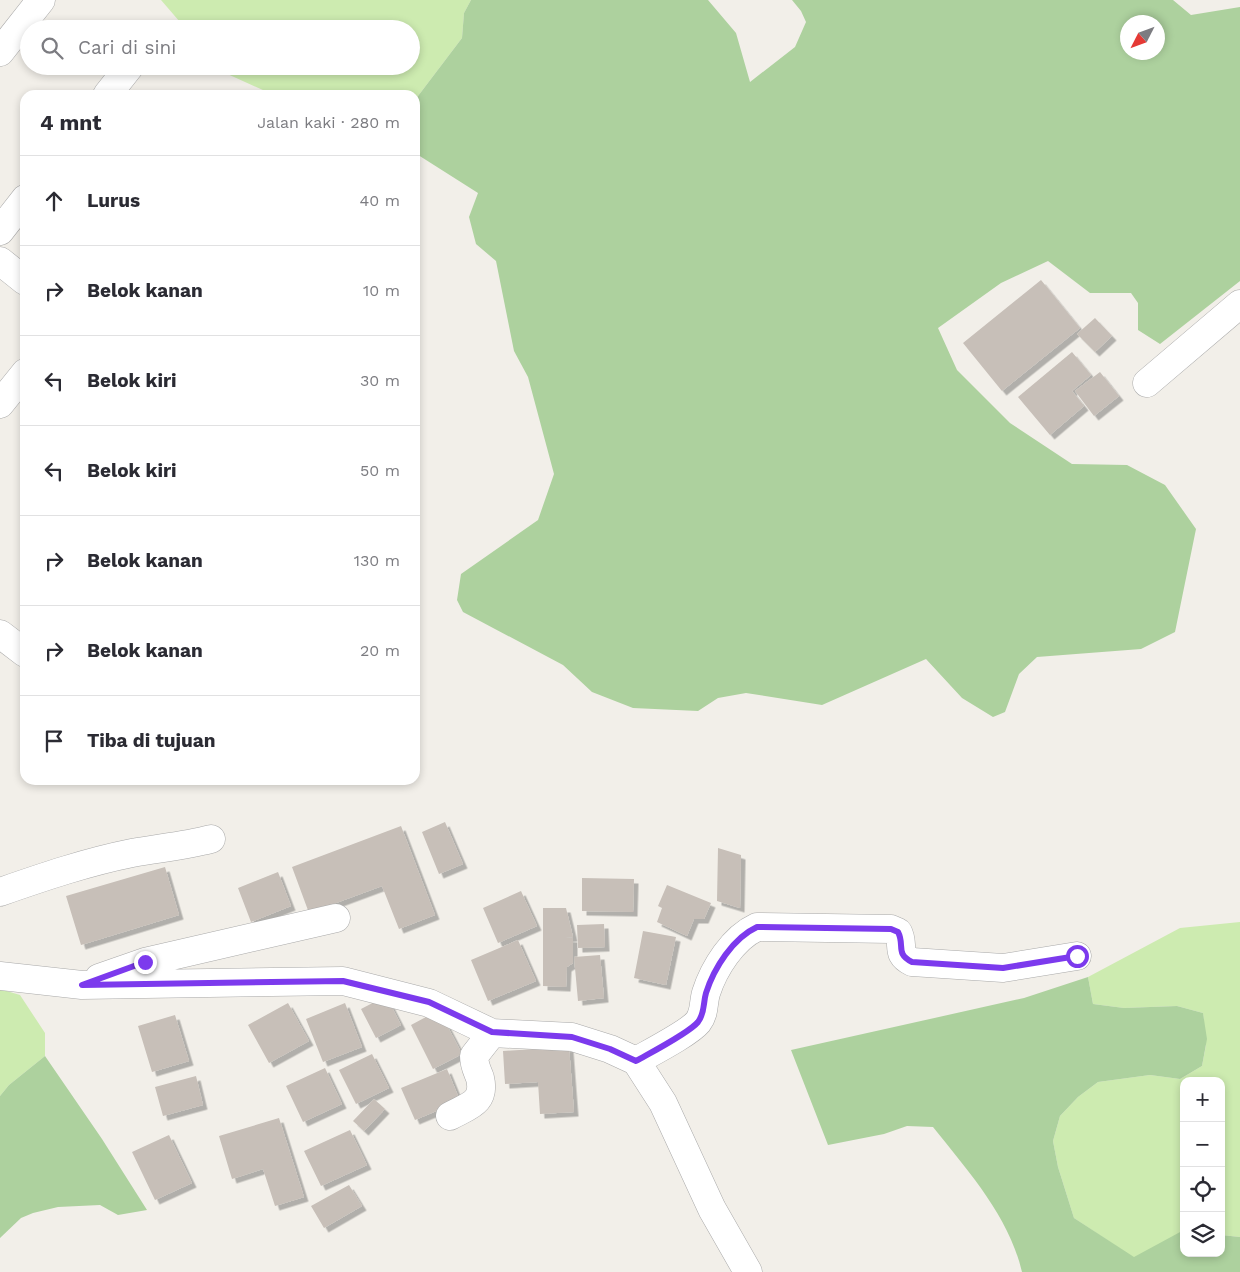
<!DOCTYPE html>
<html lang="id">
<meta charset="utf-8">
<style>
:root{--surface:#fff;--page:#f7f7f7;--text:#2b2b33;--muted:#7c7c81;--line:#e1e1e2}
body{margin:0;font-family:"Work Sans",sans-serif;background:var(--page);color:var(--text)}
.controls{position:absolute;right:15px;bottom:15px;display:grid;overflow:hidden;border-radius:10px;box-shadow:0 2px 8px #0003}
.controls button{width:45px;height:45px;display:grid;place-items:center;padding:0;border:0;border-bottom:1px solid var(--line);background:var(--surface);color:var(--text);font:25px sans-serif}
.compass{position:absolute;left:1120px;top:15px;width:45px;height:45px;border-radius:50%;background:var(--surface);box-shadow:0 2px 8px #0003;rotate:228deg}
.stop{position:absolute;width:15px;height:15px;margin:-11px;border:4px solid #7c3aed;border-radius:50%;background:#fff}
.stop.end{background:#7c3aed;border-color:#fff;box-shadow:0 1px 5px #0008}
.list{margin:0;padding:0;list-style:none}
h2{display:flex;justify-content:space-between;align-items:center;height:65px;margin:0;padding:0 20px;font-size:21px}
h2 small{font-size:16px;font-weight:400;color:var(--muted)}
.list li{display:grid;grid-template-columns:32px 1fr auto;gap:15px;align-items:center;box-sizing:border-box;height:90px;padding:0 20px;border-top:1px solid var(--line)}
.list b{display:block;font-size:19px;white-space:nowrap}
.list em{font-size:16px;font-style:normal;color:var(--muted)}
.icon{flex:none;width:28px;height:28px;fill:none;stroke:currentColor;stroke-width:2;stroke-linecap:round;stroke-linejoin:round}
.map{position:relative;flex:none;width:1240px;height:1272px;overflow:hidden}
.search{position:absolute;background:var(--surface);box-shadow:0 2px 8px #0003;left:20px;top:20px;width:400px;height:55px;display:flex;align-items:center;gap:12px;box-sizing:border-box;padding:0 18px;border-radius:28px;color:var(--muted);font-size:19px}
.panel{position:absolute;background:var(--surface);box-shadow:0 2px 8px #0003;left:20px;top:90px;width:400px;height:695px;border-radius:15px}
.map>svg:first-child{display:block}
.grass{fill:#cdebb0}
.forest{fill:#add19e;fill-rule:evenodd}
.building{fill:#c7bfb8;filter:url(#shadow)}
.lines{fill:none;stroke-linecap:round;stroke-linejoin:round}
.minor-casing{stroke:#a9a9a9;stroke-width:29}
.minor{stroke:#fff;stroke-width:28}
.route{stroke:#7c3aed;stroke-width:6}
</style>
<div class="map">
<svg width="1240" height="1272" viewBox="0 0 1240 1272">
<defs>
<filter id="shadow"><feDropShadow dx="4.5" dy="4.5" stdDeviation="0" flood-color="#0004"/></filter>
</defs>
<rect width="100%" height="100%" fill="#f2efe9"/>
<!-- grass -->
<path class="grass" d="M161,0h310l-7,13 -2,25 -47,62v-5h-141l-51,-23 -5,-6h193v-37h-225z
M1240,922v315l-19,-2v-154h-37v150l-50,27 -60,-40 -16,-51 -5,-26 7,-25 18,-19 20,-15 52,-7 30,4 22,-13 4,-21 -3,-32 -26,-7 -53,2 -31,-4 -5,-27 92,-49z
M0,989l20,6 25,38v23l-36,29 -9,11z"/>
<!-- forest -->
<path class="forest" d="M471,0h237l28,33 14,49 45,-35 11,-25 -5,-11 -9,-11h381l18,15 49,-8v274l-80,63 -22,-14v-27l-7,-10h-41l-42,-32 -47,22 -63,45 19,42 53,53 62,41 55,1 38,20 31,44 -21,103 -34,17 -104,8 -18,17 -14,38 -12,5 -31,-19 -36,-39 -104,46 -76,-12 -28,5 -20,13 -65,-3 -41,-16 -29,-27 -100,-53 -6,-12 4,-26 77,-54 16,-46 -26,-97 -14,-26 -18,-90 -20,-17 -7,-27 9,-24 -63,-40v-53l47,-62 2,-25zM1128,22h30v30h-30z
M1088,977l5,27 31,4 53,-2 26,7 4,26 -5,27 -22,13 -30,-4 -52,7 -20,15 -18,19 -7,25 5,26 16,51 60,39 48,-26h2v22h37v-18l19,2v35h-218c-13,-56 -54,-101 -89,-145l-26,-1 -23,8 -56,11 -37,-95 233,-52z
M45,1056l57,83 45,71 -29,5 -18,-10 -42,2 -25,6 -12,5 -21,20v-142l9,-11z"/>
<!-- building -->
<path class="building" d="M1041,280l39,48 -78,63 -39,-48z
M1095,318l17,18 -17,16 -18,-18z
M1072,352l19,23 -19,16 12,15 -34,29 -32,-38z
M1100,372l19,24 -25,20 -19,-25z
M445,822l18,42 -24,10 -17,-42z
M401,826l34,89 -36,14 -17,-43 -73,27 -17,-46z
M718,848l23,7 -1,53 -23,-7z
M165,867l14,48 -98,30 -15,-49z
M278,872l13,34 -40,16 -13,-34z
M582,878l52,1 -1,33 -51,-1z
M667,885l44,18 -7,16h-10l-7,17 -30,-14 5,-14 -4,-2z
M521,891l16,35 -39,17 -15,-35z
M543,908h23l7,29 -8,1h8v25l-6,4 -1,20 -23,-1z
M604,924l1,23 -27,1 -1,-23z
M643,931l33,6 -10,48 -32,-7z
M518,940l18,41 -48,20 -17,-41z
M600,955l4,43 -26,3 -4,-44z
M386,996l15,29 -25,13 -15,-29z
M288,1003l21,38 -40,22 -21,-38z
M345,1003l17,44 -39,15 -17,-43z
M439,1010l23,44 -29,15 -22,-44z
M175,1015l14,46 -37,11 -14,-46z
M569,1047l5,65 -34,2 -2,-32 -33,2 -2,-33z
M372,1054l17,34 -33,16 -17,-34z
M325,1068l17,36 -39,18 -17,-36z
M447,1069l13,32 -45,19 -14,-32z
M196,1076l7,29 -40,11 -8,-29z
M374,1099l11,10 -21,22 -11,-10z
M279,1118l25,79 -29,9 -12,-37 -31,10 -13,-43z
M350,1130l17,35 -46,21 -17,-35z
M169,1135l23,48 -37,17 -23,-48z
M349,1185l13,21 -38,22 -13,-22z"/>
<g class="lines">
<defs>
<path id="minor" d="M0,52l41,-52
M107,95l23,-29
M0,231l25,-32
M0,261l25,20
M1147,383l93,-79
M0,404l25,-31
M0,634l25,19
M0,892c43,-15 87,-30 132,-39 27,-5 52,-7 79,-14
M0,976l82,9 261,-4 86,22 63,30 80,4 38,12 26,12 27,42 49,106 36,63
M99,978l46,-16 191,-44
M636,1061c14,-8 53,-28 62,-39 7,-9 5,-19 8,-29 8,-25 27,-55 51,-66l134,2 7,3c7,13 -3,22 14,30l91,6 74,-12
M450,1116c18,-10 36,-13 30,-38 -3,-8 -6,-13 -6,-22l18,-23"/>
</defs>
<!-- minor casing -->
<use href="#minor" class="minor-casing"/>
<!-- minor -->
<use href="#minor" class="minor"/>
</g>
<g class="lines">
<!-- route -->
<path class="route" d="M145,962l-63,23 261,-4 86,21 63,30 80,5 38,12 26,12c14,-8 53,-28 62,-39 7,-9 5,-19 8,-29 8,-25 27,-55 51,-66l134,2 7,3c7,13 -3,22 14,30l91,6 74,-12"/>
</g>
</svg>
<div class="controls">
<button>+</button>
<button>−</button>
<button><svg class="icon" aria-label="locate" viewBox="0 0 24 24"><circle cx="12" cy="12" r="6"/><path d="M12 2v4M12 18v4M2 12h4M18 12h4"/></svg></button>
<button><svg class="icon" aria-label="layers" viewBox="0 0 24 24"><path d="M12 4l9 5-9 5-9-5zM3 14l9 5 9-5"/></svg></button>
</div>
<svg class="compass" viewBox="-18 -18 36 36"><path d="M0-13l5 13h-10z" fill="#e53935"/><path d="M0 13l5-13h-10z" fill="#7c7c81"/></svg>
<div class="stop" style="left:1077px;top:956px"></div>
<div class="stop end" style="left:145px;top:962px"></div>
<div class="search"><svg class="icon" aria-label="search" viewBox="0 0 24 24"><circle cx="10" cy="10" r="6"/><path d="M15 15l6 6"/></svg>Cari di sini</div>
<section class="panel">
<h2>4 mnt<small>Jalan kaki · 280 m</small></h2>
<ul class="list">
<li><svg class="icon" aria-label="ahead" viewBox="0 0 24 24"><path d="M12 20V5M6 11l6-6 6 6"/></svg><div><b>Lurus</b></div><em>40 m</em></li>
<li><svg class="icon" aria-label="right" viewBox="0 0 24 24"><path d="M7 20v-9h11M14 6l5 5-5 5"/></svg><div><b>Belok kanan</b></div><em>10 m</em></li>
<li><svg class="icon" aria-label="left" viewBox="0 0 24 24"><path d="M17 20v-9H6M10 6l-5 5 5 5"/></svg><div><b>Belok kiri</b></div><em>30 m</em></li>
<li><svg class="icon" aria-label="left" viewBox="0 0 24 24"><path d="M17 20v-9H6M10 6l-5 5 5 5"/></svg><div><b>Belok kiri</b></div><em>50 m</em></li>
<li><svg class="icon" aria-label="right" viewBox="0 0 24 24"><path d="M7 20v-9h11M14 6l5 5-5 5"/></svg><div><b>Belok kanan</b></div><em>130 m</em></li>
<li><svg class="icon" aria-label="right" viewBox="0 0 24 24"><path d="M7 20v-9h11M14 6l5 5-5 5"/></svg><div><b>Belok kanan</b></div><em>20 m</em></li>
<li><svg class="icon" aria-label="arrive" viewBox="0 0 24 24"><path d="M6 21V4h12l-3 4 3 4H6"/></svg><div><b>Tiba di tujuan</b></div></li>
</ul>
</section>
</div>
